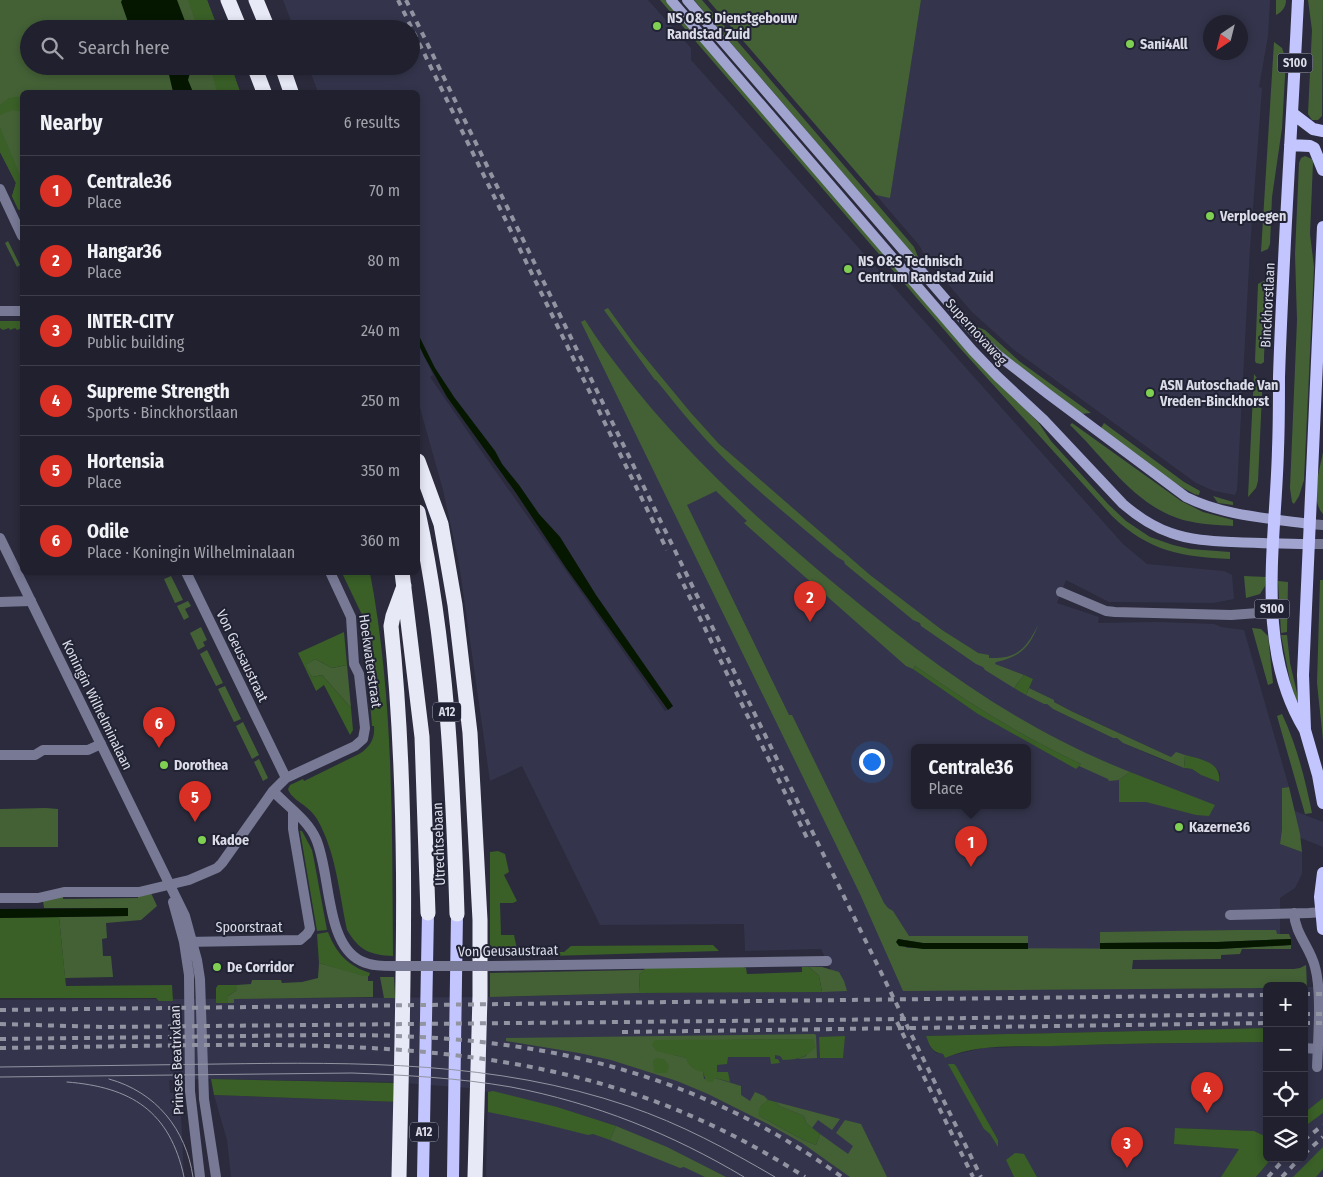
<!DOCTYPE html>
<meta charset="utf-8">
<style>
:root{--surface:#20202e;--page:#282836;--text:#f1f3f6;--muted:#a2a3aa;--line:#3d3e4a;--accent:#d93025}
body{margin:0;font-family:"Fira Sans Condensed",sans-serif;background:var(--page);color:var(--text)}
.controls{position:absolute;right:15px;bottom:15px;display:grid;overflow:hidden;border-radius:8px;box-shadow:0 2px 8px #0003}
.controls button{width:45px;height:45px;display:grid;place-items:center;padding:0;border:0;border-bottom:1px solid var(--line);background:var(--surface);color:var(--text);font:25px sans-serif}
.compass{position:absolute;left:1203px;top:15px;width:45px;height:45px;border-radius:50%;background:var(--surface);box-shadow:0 2px 8px #0003;rotate:215deg}
.you{position:absolute;left:871px;top:761px;width:18px;height:18px;margin:-12px;border:4px solid #fff;border-radius:50%;background:#1a73e8;box-shadow:0 0 0 8px #1a73e833}
.badge{display:grid;place-items:center;width:32px;height:32px;border-radius:50%;background:var(--accent);color:#fff;font-size:16px;font-weight:700}
.pin{position:absolute;translate:-50% -41px;filter:drop-shadow(0 1px 2px #0008)}
.pin::after{content:'';position:absolute;top:26px;width:18px;height:15px;background:inherit;clip-path:polygon(0 0,100% 0,50% 100%)}
.popup{position:absolute;left:911px;top:744px;width:120px;height:65px;box-sizing:border-box;display:grid;place-content:center;border-radius:8px;background:var(--surface);filter:drop-shadow(0 1px 4px #0005);font-size:16px;white-space:nowrap;color:var(--muted)}
.popup b{font-size:19px;color:var(--text)}
.popup::after{content:'';position:absolute;left:50%;top:100%;margin-left:-10px;border:10px solid transparent;border-top-color:var(--surface)}
.list{margin:0;padding:0;list-style:none}
h2{display:flex;justify-content:space-between;align-items:center;height:65px;margin:0;padding:0 20px;font-size:21px}
h2 small{font-size:16px;font-weight:400;color:var(--muted)}
.list li{display:grid;grid-template-columns:32px 1fr auto;gap:15px;align-items:center;box-sizing:border-box;height:70px;padding:0 20px;border-top:1px solid var(--line)}
.list b{display:block;font-size:19px;white-space:nowrap}
.list p{margin:0;font-size:16px;white-space:nowrap;color:var(--muted)}
.list em{font-size:16px;font-style:normal;color:var(--muted)}
.icon{flex:none;width:28px;height:28px;fill:none;stroke:currentColor;stroke-width:2;stroke-linecap:round;stroke-linejoin:round}
.map{position:relative;flex:none;width:1323px;height:1177px;overflow:hidden}
.search{position:absolute;background:var(--surface);box-shadow:0 2px 8px #0003;left:20px;top:20px;width:400px;height:55px;display:flex;align-items:center;gap:12px;box-sizing:border-box;padding:0 18px;border-radius:28px;color:var(--muted);font-size:19px}
.panel{position:absolute;background:var(--surface);box-shadow:0 2px 8px #0003;left:20px;top:90px;width:400px;height:485px;border-radius:8px}
.map>svg:first-child{display:block}
.built{fill:#34354c;fill-rule:evenodd}
.green{fill:#446136}
.forest{fill:#3a5f27}
.water{fill:#061700}
.lines{fill:none;stroke-linecap:round;stroke-linejoin:round}
.minor{stroke:#787995;stroke-width:10}
.tertiary{stroke:#787995;stroke-width:10}
.secondary{stroke:#a2a4d0;stroke-width:10}
.primary{stroke:#c3c5fe;stroke-width:12}
.motorway{stroke:#e8e9f7;stroke-width:15}
.tram{stroke:#9394a2;stroke-width:1}
.rail{stroke:#9394a2;stroke-width:4;stroke-dasharray:6 6;stroke-linecap:butt}
.minor-bridge{stroke:#787995;stroke-width:10}
.poi-dot{fill:#7fd052;stroke:#212233;stroke-width:2}
.labels{text-anchor:middle;dominant-baseline:central;stroke-width:4;stroke-linejoin:round;paint-order:stroke}
.shield{fill:#212233;stroke:#a3a4b2;stroke-width:1}
.shield-label{font-size:12px;font-weight:bold;fill:#dbdce8}
.poi-label{font-size:14px;font-weight:bold;fill:#dbdce8;stroke:#212233;text-anchor:start}
.street-label{font-size:14px;fill:#dbdce8;stroke:#212233}
</style>
<div class="map">
<svg width="1323" height="1177" viewBox="0 0 1323 1177">
<rect width="100%" height="100%" fill="#2b2b3d"/>
<!-- built -->
<path class="built" d="M283,0h365l43,48v12l432,484 24,20 77,7 8,4 2,24 -21,4 -104,-1 -43,-22 -9,23 42,14 -1,6 59,-1 57,2 7,3 23,3 45,157 -7,1v18l41,16v25l-40,-16 -3,13 22,8v22l-7,14 -15,10v36h-4v-4l-176,2v17h-72v-12l-102,53 341,-2v40l-341,8 5,12 5,5 7,1 2,4 8,-3 30,-7 136,-4 148,-2v95l-13,-6 -79,-3v16l65,5 -19,28h-184l-13,-22 -18,5 8,17h-528l2,-85 -19,-4 -77,-6 -181,-3 -42,1 1,13h10l4,84h-184v-177l496,-3 144,-4 199,-2 -5,-15 -13,-27 -76,2 -1,-27 -144,1 -78,-159 -32,15 -31,-218 -16,-73 -25,-89v-58l15,32 -3,2 47,68 188,266 8,-5 -77,-111 -36,-58 -21,-23 -20,-29 -17,-21 -7,-13 -41,-54 -19,-29 -17,-34v-242h-100l-10,-26h103v-37h-117zM984,657l11,8 38,14 -4,9 24,12 1,2 17,9 100,46 46,12 3,4 -1,9 -18,-7 -9,-6h-5l-29,-11 -35,-15 -6,-5h-4l-60,-29 -6,-5h-3l-17,-9v-2zM915,748h112v58h-112z
M921,0h349l-2,36 -9,51 3,1 -12,159 -13,243 -2,5 -21,-4 -18,-8 -183,-134 -41,-37 -44,-51 -9,-16 -43,-50 14,2zM1210,22h30v30h-30z
M1304,987h19v111l-19,15v-77l2,-2v-4h-2z
M214,1095l185,7 -1,75h-167l-4,-37z
M1323,1113v64h-67l16,-19h32v-31z"/>
<!-- green -->
<path class="green" d="M0,0h207l11,29h-189v37h202l9,26h-218v119l-4,-2 -6,-13 4,-13 -16,-31z
M660,0h6l11,13 343,391 18,18 13,19 57,63 18,17 24,16 23,8 17,4 40,3v7c-48,-2 -82,-8 -118,-43l-153,-169z
M694,0h8l212,247 7,17z
M708,0h213l-31,198 -14,-3z
M1276,0h10c0,7 -4,12 -10,15z
M1308,0h15l-1,116 -4,4h-6l-4,-6 4,-84z
M1274,42l8,6 4,11 -4,69 -10,69 -2,47 -2,5 -7,3z
M1305,156l7,3 1,3 -3,72 4,33 -10,213 -5,16 -5,8 -2,-2 -2,-14 7,-168 -2,-66 4,-91 2,-5z
M8,241l12,24 -3,2 -12,-24z
M1271,277h3l-7,23 -3,56v6l-3,2 -5,-1 -1,-2 3,-77z
M608,308l26,36 57,69 28,31 151,131 72,55 30,19 6,4 11,2v3c28,1 37,-9 49,-33 -8,22 -18,32 -42,37l-1,2 29,11 -10,13 -29,-18 -2,-3 -7,-3 -55,-38 -1,-3 -7,-3 -68,-56 -1,-3 -7,-4c-34,-29 -69,-57 -102,-88 -29,-27 -54,-58 -79,-89h-1l-51,-70z
M585,320c11,18 24,35 37,52 57,74 125,138 196,198 98,82 192,155 312,202l-11,8 -10,1 -1,-2 -29,-13 2,-2c-59,-27 -113,-62 -166,-98l-2,3 -7,-3 -162,-143 3,-2 -31,-30 -29,14 102,210h3l92,188 4,5 5,3 16,25h119v7h-105l-25,-4 9,9 311,1 73,-4v4h-49l-2,5 -19,1v4l-88,1 -1,9h162l6,-1 6,-3 1,22 -40,-1v2l-364,3 -43,-97 -279,-572z
M975,326l10,4 34,31 72,52 -10,1 -69,-52z
M1254,374l8,11v9l-4,87 -2,7 -8,9z
M1072,423l109,78 22,11 30,8v6c-17,-1 -34,-2 -50,-6 -50,-15 -77,-61 -113,-95z
M1104,423l80,59 16,9 -1,4c-13,0 -82,-55 -98,-67z
M1323,452v62c-14,-15 -3,-44 0,-62z
M1213,496l20,6v3l-15,-2z
M171,576l12,24 -8,3 -11,-24z
M1244,576l22,1 -1,9 -5,8 -14,4z
M1320,580h3v160l-6,-57z
M1278,581l10,1 -1,50 -6,1z
M188,601l3,5 -6,3 4,8 -5,3 -7,-14z
M201,627l6,13 -4,2 2,4 -7,4 -8,-17z
M1252,628l9,1 7,7 5,47 -5,2z
M1281,635h6l3,28 11,47h-3l-8,-29z
M207,650l16,33 -7,3 -16,-32z
M315,659l17,9 15,-3 4,43 -29,-33 -10,2 -7,-12z
M225,686l16,33 -7,3 -16,-33z
M1029,688l25,12v2l17,9 100,46 5,-5 9,3 -1,13 -61,-25 -6,-5h-4l-60,-29 -6,-5h-3l-18,-9z
M1282,714c15,32 23,65 30,99l-7,1 -28,-98z
M243,722l16,33 -7,4 -16,-33z
M259,759l9,19 -5,3 -9,-19z
M1289,787l11,47 2,18 -22,-8 2,-14v-42z
M46,808l12,1v38h-58v-38z
M151,893l6,13 -16,14 -35,3 1,15 -5,1 1,17h8l2,21 -48,1 -6,-61 68,-1 1,-8h-84l-1,-7 20,-5v3l75,-1v-3z
M1238,930h38l1,4h12l2,5 -74,3 -117,1v-11z
M319,963l49,13v5h5v16l-139,2v4h-6v-7l9,-6v-5l14,-1 1,-4h29l1,3 20,-1 16,-4z
M809,967h13l17,5 5,9 3,10 -25,1 -3,-16z
M636,970h8l-5,5 1,18 -150,4v-24z
M380,977h14l1,21h-11z
M814,1034l2,1 1,23 -19,1 8,-3 7,-17 -159,2 20,14 13,3 16,13 1,8 11,-1 26,8v9l9,6 5,-9 9,4 4,4 -7,6 -2,10c19,9 37,22 57,29l4,-11 28,20 5,-8 -17,-13 9,-13 16,4 26,53h-37l-48,-34 -34,-19 -60,-30 -31,-13 -66,-21 -32,-7 -73,-12v-3z
M776,1102l64,17 -8,11 -14,-10 -6,8 -6,-5 -2,-7 -25,-10z
M616,1126l51,21 59,30h-21l-21,-10 -4,1 -70,-28z"/>
<!-- forest -->
<path class="forest" d="M188,0h19l11,29h-20z
M210,66h21l9,26h-23z
M22,96v16l-9,-2 -13,5v-10l9,-7z
M0,127l22,53v31l-4,-2 -6,-13 4,-13 -16,-31z
M0,321h22v7l-5,2 -2,-2 -5,2 -1,-2 -6,2 -3,-2z
M342,573h28c24,125 22,255 23,383 -24,-1 -34,-6 -46,-26 -8,-38 -11,-78 -30,-111 -8,-14 -26,-19 -29,-30l2,-4 13,-6 1,2 55,-27c11,-7 16,-15 15,-28h-2l-9,-109z
M344,632l3,33 -15,3 -17,-9 -9,6 6,12 10,-2 29,33 2,22 -3,5 -26,-50 -8,6 -18,-38z
M915,666c53,36 107,71 166,98l-5,5 -98,-55 -65,-45z
M1024,675l9,4 -7,16 -12,-7z
M1185,755c15,4 37,7 34,27l-18,-7 -9,-6 -8,-1z
M1130,772l85,33 -6,11 -13,-1 -50,-13h-27v-22z
M300,831h2l10,19 2,10 13,70 -10,1z
M498,851l7,3 4,18 -5,3 13,26 -4,2h-13l1,32h13l3,14h27v3h20l7,-6 142,-1 6,6 -169,5 -60,-2v-102z
M59,917l7,69 106,-1 1,16h-14l-3,-3h-156v-80z
M328,932c8,21 20,34 42,41l-1,3h-6l-44,-13 -2,-29z
M646,967h98l2,1 1,6 55,-2v-5h7l10,9 3,16 -182,1 -1,-18z
M218,985h19v5l-9,6v7h-12v-15z
M1267,1028v14c-71,1 -142,1 -213,4 -35,1 -76,-3 -109,12l-2,-4c-12,-2 -13,-8 -17,-18z
M845,1036l-2,22h-23l-1,-21z
M813,1039l3,8c-12,12 -17,12 -33,13l-3,-4 -5,-1v4h3l2,4 -9,1 -1,-7h-42l-1,7 -10,1v7h11l2,10 -15,-4 -3,4 -6,-1 -3,-9c-9,-2 -14,-5 -17,-14l-30,-7 -4,-6 2,-4 3,-1z
M656,1058l8,1 5,7 -2,7h-8l-5,-1 -1,-11z
M948,1064h6l2,2 42,74v7l-8,-13 -6,-5z
M211,1079l188,4v19l-185,-7z
M493,1091l64,16 59,19 -6,14 -17,-6 -5,1 -52,-13 -48,-10v-20z
M1323,1098v15l-19,14v-14z
M768,1100l8,2 3,4 25,10 2,7 14,11 -4,11c-20,-7 -38,-20 -57,-29 -2,-8 3,-12 9,-16z
M1175,1128l79,3 13,6v21h5l-16,19h-35l18,-28 -65,-5z
M1323,1147v22l-7,8h-23z
M1015,1153l9,1 13,23h-23l-8,-17z"/>
<!-- water -->
<path class="water" d="M122,0h55l11,29h-54l-5,-4 -8,-23z
M167,66h25l-4,14 5,12h-20z
M418,334l17,34 19,29 41,54 7,13 17,21 20,29 21,23 36,58 77,111 -5,4 -102,-142 -50,-75 -69,-96 -23,-41 -6,-13z
M128,908v8l-128,2v-9z
M898,939l25,4h105v6h-105l-24,-3 -3,-4z
M1291,939v6l-73,4h-118v-6l117,-1z"/>
<g class="lines">
<!-- minor -->
<path class="minor" d="M0,189l22,47
M0,311h22
M1309,524l14,1
M1308,544h15
M186,572l100,206
M1061,592l45,19 9,1 116,3 42,-3
M0,602l31,-1
M0,755h35l8,-5h45l13,-6
M273,791c14,15 35,29 43,48 15,34 9,105 45,122 10,5 22,5 34,5
M0,898h38l26,-6h75l50,-12 28,-12 5,-5 51,-72 13,-13 69,-32 8,-7 2,-11 -6,-54 -5,-10 -3,-47 -21,-45
M1294,913c1,21 16,34 21,54 7,25 3,72 2,100
M1230,915l79,-2 14,-1
M185,942l115,-2 7,-6 3,-5 -17,-100v-17
M490,966l337,-5
M1304,1048l14,1"/>
<!-- tertiary -->
<path class="tertiary" d="M0,538l185,378 12,44 3,19 4,120 12,78
M173,902l11,40 5,33 1,116 10,86"/>
<!-- secondary -->
<path class="secondary" d="M671,0l302,351 24,25 47,44 79,84c14,12 30,23 48,29 19,7 41,8 61,9 25,1 51,2 76,2
M687,0l286,331 26,25 49,38 138,103c38,19 82,21 123,27"/>
<!-- primary -->
<path class="primary" d="M1298,0c-6,126 -15,251 -19,377 0,24 0,48 -1,72 -2,92 -24,198 27,281
M1292,113l21,16 10,2
M1290,145l20,1 4,2 9,22
M1323,227l-20,448 2,55 13,45 5,28
M1323,873l-3,24 3,32
M423,1177l5,-264
M453,1177l4,-263"/>
<!-- motorway -->
<path class="motorway" d="M228,0l12,29
M256,0l12,29
M254,66l10,26
M282,66l9,26
M418,461l23,63 14,81 15,128 10,187v76l-5,181
M418,512c29,132 35,267 39,402
M402,572l20,165 6,176
M399,1177c4,-184 11,-368 -8,-551l2,-10 11,-30"/>
<!-- tram -->
<path class="tram" d="M0,1067c73,-1 147,-2 220,-3 138,-2 276,-3 408,42 53,18 99,43 147,71
M0,1077l352,-4c53,2 107,5 159,14 84,16 161,47 233,90
M109,1079c47,13 77,50 84,98
M67,1082c64,5 103,29 117,95"/>
<!-- rail -->
<path class="rail" d="M398,0l269,550
M406,0l575,1177
M678,573l129,265
M1304,994h19
M0,1010l1267,-15
M1304,1014h19
M897,1022l76,155
M1304,1023h19
M0,1024l104,3 721,-7 442,-6
M622,1032l645,-9
M0,1039c82,-1 163,-2 245,-3 59,-1 117,-2 175,1 156,8 295,48 422,140
M0,1048c67,-1 133,-2 200,-3 146,-1 297,2 437,50 59,20 115,48 168,82
M1304,1140l19,-15
M1304,1154l19,-17
M1268,1177l17,-19
M1282,1177l18,-19"/>
<!-- minor-bridge -->
<path class="minor-bridge" d="M395,966h95"/>
</g>
<!-- markers -->
<g class="poi-dot">
<circle cx="657" cy="26" r="5"/>
<circle cx="1130" cy="44" r="5"/>
<circle cx="1210" cy="216" r="5"/>
<circle cx="848" cy="269" r="5"/>
<circle cx="1150" cy="393" r="5"/>
<circle cx="164" cy="765" r="5"/>
<circle cx="1179" cy="827" r="5"/>
<circle cx="202" cy="840" r="5"/>
<circle cx="217" cy="967" r="5"/>
</g>
<g class="labels">
<!-- shield labels -->
<g class="shield">
<rect x="1277.5" y="53.5" width="35" height="19" rx="4"/>
<rect x="1254.5" y="599.5" width="35" height="19" rx="4"/>
<rect x="433" y="702.5" width="28" height="19" rx="4"/>
<rect x="410" y="1122.5" width="28" height="19" rx="4"/>
</g>
<g class="shield-label">
<text x="1295" y="63">S100</text>
<text x="1272" y="609">S100</text>
<text x="447" y="712">A12</text>
<text x="424" y="1132">A12</text>
</g>
<!-- poi labels -->
<g class="poi-label">
<text x="667" y="18">NS O&amp;S Dienstgebouw<tspan x="667" dy="16">Randstad Zuid</tspan></text>
<text x="1140" y="44">Sani4All</text>
<text x="1220" y="216">Verploegen</text>
<text x="858" y="261">NS O&amp;S Technisch<tspan x="858" dy="16">Centrum Randstad Zuid</tspan></text>
<text x="1160" y="385">ASN Autoschade Van<tspan x="1160" dy="16">Vreden-Binckhorst</tspan></text>
<text x="174" y="765">Dorothea</text>
<text x="1189" y="827">Kazerne36</text>
<text x="212" y="840">Kadoe</text>
<text x="227" y="967">De Corridor</text>
</g>
<!-- street labels -->
<g class="street-label">
<text transform="translate(1268 305) rotate(-87)">Binckhorstlaan</text>
<text transform="translate(976 332) rotate(48)">Supernovaweg</text>
<text transform="translate(242 656) rotate(64)">Von Geusaustraat</text>
<text transform="translate(370 661) rotate(82)">Hoekwaterstraat</text>
<text transform="translate(97 705) rotate(64)">Koningin Wilhelminalaan</text>
<text transform="translate(439 844) rotate(-92)">Utrechtsebaan</text>
<text x="249" y="927">Spoorstraat</text>
<text transform="translate(508 951) rotate(-1)">Von Geusaustraat</text>
<text transform="translate(177 1060) rotate(-92)">Prinses Beatrixlaan</text>
</g>
</g>
</svg>
<div class="controls">
<button>+</button>
<button>−</button>
<button><svg class="icon" aria-label="locate" viewBox="0 0 24 24"><circle cx="12" cy="12" r="6"/><path d="M12 2v4M12 18v4M2 12h4M18 12h4"/></svg></button>
<button><svg class="icon" aria-label="layers" viewBox="0 0 24 24"><path d="M12 4l9 5-9 5-9-5zM3 14l9 5 9-5"/></svg></button>
</div>
<svg class="compass" viewBox="-18 -18 36 36"><path d="M0-13l5 13h-10z" fill="#e53935"/><path d="M0 13l5-13h-10z" fill="#a2a3aa"/></svg>
<div class="you"></div>
<div class="pin badge" style="left:971px;top:867px">1</div>
<div class="popup"><b>Centrale36</b>Place</div>
<div class="pin badge" style="left:810px;top:622px">2</div>
<div class="pin badge" style="left:1127px;top:1168px">3</div>
<div class="pin badge" style="left:1207px;top:1113px">4</div>
<div class="pin badge" style="left:195px;top:822px">5</div>
<div class="pin badge" style="left:159px;top:748px">6</div>
<div class="search"><svg class="icon" aria-label="search" viewBox="0 0 24 24"><circle cx="10" cy="10" r="6"/><path d="M15 15l6 6"/></svg>Search here</div>
<section class="panel">
<h2>Nearby<small>6 results</small></h2>
<ul class="list">
<li><span class="badge">1</span><div><b>Centrale36</b><p>Place</p></div><em>70 m</em></li>
<li><span class="badge">2</span><div><b>Hangar36</b><p>Place</p></div><em>80 m</em></li>
<li><span class="badge">3</span><div><b>INTER-CITY</b><p>Public building</p></div><em>240 m</em></li>
<li><span class="badge">4</span><div><b>Supreme Strength</b><p>Sports · Binckhorstlaan</p></div><em>250 m</em></li>
<li><span class="badge">5</span><div><b>Hortensia</b><p>Place</p></div><em>350 m</em></li>
<li><span class="badge">6</span><div><b>Odile</b><p>Place · Koningin Wilhelminalaan</p></div><em>360 m</em></li>
</ul>
</section>
</div>
